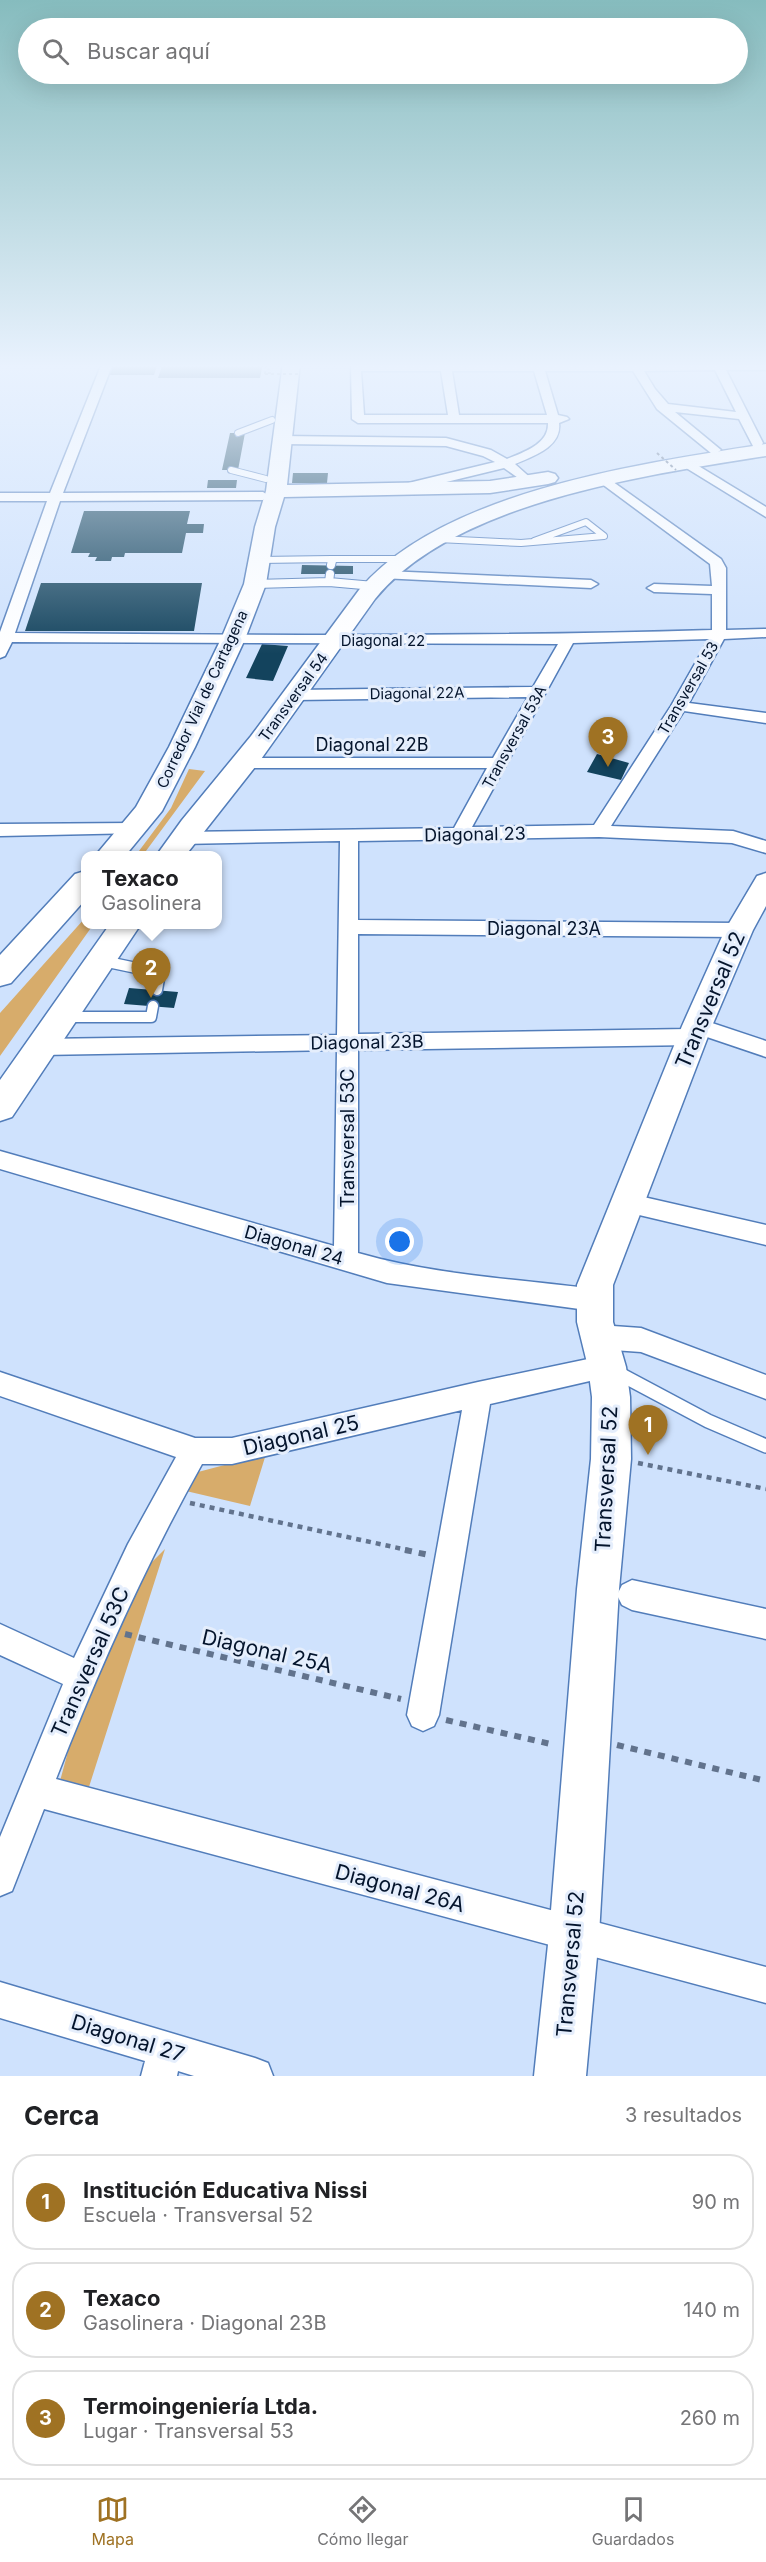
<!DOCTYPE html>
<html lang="es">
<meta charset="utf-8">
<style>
:root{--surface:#fff;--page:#f6f6f6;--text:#202124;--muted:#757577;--line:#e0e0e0;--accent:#9f7223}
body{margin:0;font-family:Inter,sans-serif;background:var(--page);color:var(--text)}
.you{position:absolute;left:400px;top:1242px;width:21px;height:21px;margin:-15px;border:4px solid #fff;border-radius:50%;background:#1a73e8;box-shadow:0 0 0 9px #1a73e833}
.badge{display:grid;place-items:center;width:39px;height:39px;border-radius:50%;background:var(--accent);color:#fff;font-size:20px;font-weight:700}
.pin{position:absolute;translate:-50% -50px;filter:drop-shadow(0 2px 3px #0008)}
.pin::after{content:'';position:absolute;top:32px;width:21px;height:18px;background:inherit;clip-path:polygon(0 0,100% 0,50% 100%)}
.popup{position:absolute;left:81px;top:851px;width:141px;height:78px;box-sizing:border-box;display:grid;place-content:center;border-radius:12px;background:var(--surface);filter:drop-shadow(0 2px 4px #0005);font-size:20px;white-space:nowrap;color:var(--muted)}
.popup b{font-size:22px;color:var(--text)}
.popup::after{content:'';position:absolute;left:50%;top:100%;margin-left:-12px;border:12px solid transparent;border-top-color:var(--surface)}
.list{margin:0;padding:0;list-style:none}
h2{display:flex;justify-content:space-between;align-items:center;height:78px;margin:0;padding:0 24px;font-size:26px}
h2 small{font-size:20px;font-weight:400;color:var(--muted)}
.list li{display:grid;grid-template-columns:39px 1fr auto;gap:18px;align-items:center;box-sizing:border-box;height:96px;margin:0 12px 12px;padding:0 12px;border:2px solid var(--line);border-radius:24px}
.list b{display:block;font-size:22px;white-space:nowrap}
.list p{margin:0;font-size:20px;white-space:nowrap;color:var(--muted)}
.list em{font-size:20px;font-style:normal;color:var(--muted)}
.icon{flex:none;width:33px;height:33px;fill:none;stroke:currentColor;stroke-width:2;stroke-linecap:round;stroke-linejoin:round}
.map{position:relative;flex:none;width:766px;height:2076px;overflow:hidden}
.search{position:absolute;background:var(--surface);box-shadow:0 6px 24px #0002;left:18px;right:18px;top:18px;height:66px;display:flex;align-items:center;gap:15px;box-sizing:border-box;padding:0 21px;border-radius:33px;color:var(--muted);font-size:22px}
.sheet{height:402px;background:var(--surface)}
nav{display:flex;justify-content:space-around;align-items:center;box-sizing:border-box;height:84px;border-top:2px solid var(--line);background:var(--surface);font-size:16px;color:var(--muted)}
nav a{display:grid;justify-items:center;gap:3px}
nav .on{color:var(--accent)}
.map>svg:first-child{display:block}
.green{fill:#d7ac6b}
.building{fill:#13435d}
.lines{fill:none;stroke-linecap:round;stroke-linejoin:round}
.lane-far3-casing{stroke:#527dba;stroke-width:8}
.lane-far2-casing{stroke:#527dba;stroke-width:10}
.lane-far1-casing{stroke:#527dba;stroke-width:13}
.lane-casing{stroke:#527dba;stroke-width:16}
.street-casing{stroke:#527dba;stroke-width:3}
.secondary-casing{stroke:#527dba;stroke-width:3}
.primary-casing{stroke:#527dba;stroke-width:3}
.path-far2{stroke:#62738d;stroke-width:2;stroke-dasharray:3 3;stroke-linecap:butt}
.path-far1{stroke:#62738d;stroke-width:4.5;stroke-dasharray:5 5;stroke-linecap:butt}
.path{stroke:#62738d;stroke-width:6;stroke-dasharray:7 7;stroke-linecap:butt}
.lane-far3{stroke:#fff;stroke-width:6}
.lane-far2{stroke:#fff;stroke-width:8}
.lane-far1{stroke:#fff;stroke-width:10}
.lane{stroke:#fff;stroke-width:13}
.street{fill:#fff;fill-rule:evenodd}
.secondary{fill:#fff;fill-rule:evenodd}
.primary{fill:#fff;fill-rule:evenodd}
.path-bridge{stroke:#62738d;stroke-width:2;stroke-dasharray:3 3;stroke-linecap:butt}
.labels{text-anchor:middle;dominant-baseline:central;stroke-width:6;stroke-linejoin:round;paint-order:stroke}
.far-street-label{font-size:15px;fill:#04142c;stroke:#e5eefc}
.street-label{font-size:18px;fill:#04142c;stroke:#e5eefc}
.near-street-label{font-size:21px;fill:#04142c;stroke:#e5eefc}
</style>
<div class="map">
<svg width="766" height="2076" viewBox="0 0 766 2076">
<rect width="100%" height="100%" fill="#cfe2fd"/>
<!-- green -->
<path class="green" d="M189,769l16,2 -62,84h-7l35,-47z
M85,918v6l8,1 -93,131v-43z
M266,1454l-16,52 -64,-15 12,-19z
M165,1549l-77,241 -28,-9 29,-107 47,-96z"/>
<!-- building -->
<path class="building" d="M113,363h45l-4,12h-46z
M163,363h100l-3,15h-102z
M230,433h15l-7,37h-16z
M293,473h35l-1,10h-35z
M208,480h29l-1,8h-29z
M84,511h106l-3,13h17l-1,9h-17l-4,20h-57l-1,4h-12l-1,4h-16l2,-4h-9l2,-4h-19z
M302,565l51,1v8h-52z
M41,583h161l-8,48h-169z
M262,644l26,2 -15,35 -27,-3z
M597,754l32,9 -8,17 -34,-8z
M129,988l49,4 -4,16 -50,-4z"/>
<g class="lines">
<defs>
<path id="lane-far3" d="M238,433l34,-13
M231,470l35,9
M438,539l83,4 83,-7 -18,-14 -52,19
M332,559h75
M259,560l73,-1 -1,4"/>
<path id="lane-far2" d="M331,565l1,-4
M329,582l45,4
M255,584l74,-2 1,-8"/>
<path id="lane-far1" d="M103,961l57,12 -3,17
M66,1017h85l2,-11"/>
<path id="lane" d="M616,1372l92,49 58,25"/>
<path id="street" d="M102,363h11l-50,130 200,-1 6,4 -6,4 -203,1 -45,132c232,2 464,4 697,-3v-36l-58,-2 -7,-4 7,-4 58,2 -2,-22 -112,-83 -2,-3 2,-3 4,-1 119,85 5,9v62l40,-1v8l-42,2 -35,64 77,10v10l-82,-12 -73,115 122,5 33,10v12l-34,-10 -133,-6 -241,4v79l381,3 7,2 3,5 -3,5 -7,2 -381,-3v100l330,-5 -1,-3 3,-5 7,-3 69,23v16l-62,-21 -3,7 -7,2 -336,5v203c76,22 158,26 236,36l9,3 3,8 -3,8 -9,3 -207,-28 -387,-114v-18l334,95 3,-196 -296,5 -7,-2 -4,-6 4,-6 7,-2 296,-4 3,-194 -159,3 -6,-2 -3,-4 3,-4 6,-2 273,-4 33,-60h-242l-8,-5 8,-5h248l35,-61 -234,3 -8,-5 8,-5 239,-3 25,-43 -546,-2 -7,14 -5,2v-26l47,-131h-47v-8h50zM709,639l-38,67 -77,119 -122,2 101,-184z
M440,363l326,1v6h-40l37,73 -2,3h-8l-14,-27 -64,-7 46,38 -6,4 -4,-1 -54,-44 -24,-38h-88l13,44 9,2 2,2 -10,4c3,24 -26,33 -44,41l19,17 -6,4 -24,-17 -103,25 -6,-4 1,-3 99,-24 -12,-6 -37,-10 -164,-2 -6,-4 6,-4 164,2 45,12 16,9c17,-7 42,-15 41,-36h-190l-6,-4 -1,-53zM715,370l21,42 -68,-8 -13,-15 -11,-18zM361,371h80l7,44h-84zM452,371h82l13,44h-88z
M687,459l79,48v10l-83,-51 -2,-3 2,-3z
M386,571l205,9 7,4 -7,4 -210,-10 -2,-3z
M134,823l6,2 3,4 -3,4 -140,3v-12z
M626,1193l140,32v20l-148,-35 -4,-7 4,-7z
M599,1325l42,3 125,47v24l-125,-47 -42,-3 -9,-4 -4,-8 4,-8z
M607,1355l9,4 4,8 -4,8 -126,29 -51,311 -5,11 -11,5 -11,-5 -5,-11 55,-305 -230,54h-30c-57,102 -104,207 -146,315l710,188v36l-722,-194 -32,82 -12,5v-59l63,-153 -63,-29v-31l74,34 54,-114 48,-87 -176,-61v-24l195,66h37l246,-56z
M632,1580l134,29v30l-134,-29 -10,-5 -5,-10 5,-10z
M0,1982l255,76 13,5 5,13h-79l-16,-5 -1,5h-36l4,-15 -145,-43z"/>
<path id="secondary" d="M766,873v33l-13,24 -41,96 -99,259v37l13,45 4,30 1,62 -12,130 -20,346 -13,141h-52l15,-141 28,-346 14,-130 1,-62 -4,-30 -11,-45v-37l105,-259 43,-96 32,-54z"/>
<path id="primary" d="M283,363h17l-13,122 203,-4 58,-9 7,2 3,4 -3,4 -7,2 -58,9 -206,4 -9,30 -9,57 -21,55 -50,108 -33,64 -37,45h-30l41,-49 33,-60 52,-108 23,-55 11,-57 11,-36z
M766,444v12c-119,19 -311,45 -391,143l-116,163 -74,94h-29l26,-36 69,-84 108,-146c83,-99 285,-127 407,-146z
M85,871v29l-74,83 -11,3v-31l75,-81z
M110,924h31l-129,193 -12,4v-41z"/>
</defs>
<!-- lane-far3 casing -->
<use href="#lane-far3" class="lane-far3-casing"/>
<!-- lane-far2 casing -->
<use href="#lane-far2" class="lane-far2-casing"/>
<!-- lane-far1 casing -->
<use href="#lane-far1" class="lane-far1-casing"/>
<!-- lane casing -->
<use href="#lane" class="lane-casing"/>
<!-- street casing -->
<use href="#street" class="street-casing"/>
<!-- secondary casing -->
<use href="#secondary" class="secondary-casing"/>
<!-- primary casing -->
<use href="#primary" class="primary-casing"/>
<!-- path-far2 -->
<path class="path-far2" d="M265,374l1,-8h3l-1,7h6"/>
<!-- path-far1 -->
<path class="path-far1" d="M638,1463l128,26
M190,1503l222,48"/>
<!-- path -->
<path class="path" d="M405,1550l24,5
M125,1634l276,65
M446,1720l109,25
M617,1745l149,36"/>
<!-- lane-far3 -->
<use href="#lane-far3" class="lane-far3"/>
<!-- lane-far2 -->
<use href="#lane-far2" class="lane-far2"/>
<!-- lane-far1 -->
<use href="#lane-far1" class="lane-far1"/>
<!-- lane -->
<use href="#lane" class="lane"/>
<!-- street -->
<use href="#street" class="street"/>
<!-- secondary -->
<use href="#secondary" class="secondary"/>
<!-- primary -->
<use href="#primary" class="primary"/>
<!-- path-bridge -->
<path class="path-bridge" d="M265,374h34
M657,453l19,17"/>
</g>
<!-- sky -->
<linearGradient id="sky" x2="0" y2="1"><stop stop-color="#86bcbe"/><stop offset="0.56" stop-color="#e9f2fe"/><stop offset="1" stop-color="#e9f2fe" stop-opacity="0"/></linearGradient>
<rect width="766" height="654" fill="url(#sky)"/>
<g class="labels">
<!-- far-street labels -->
<g class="far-street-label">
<text x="383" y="640">Diagonal 22</text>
<text transform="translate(688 688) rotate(-60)">Transversal 53</text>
<text transform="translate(417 693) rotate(-1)">Diagonal 22A</text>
<text transform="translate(293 697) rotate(-54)">Transversal 54</text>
<text transform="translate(202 699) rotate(-65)">Corredor Vial de Cartagena</text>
<text transform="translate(514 737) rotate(-61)">Transversal 53A</text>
</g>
<!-- street labels -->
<g class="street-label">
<text x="372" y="744">Diagonal 22B</text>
<text transform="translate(475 834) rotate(-1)">Diagonal 23</text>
<text x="544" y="928">Diagonal 23A</text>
<text transform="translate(367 1042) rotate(-1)">Diagonal 23B</text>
<text transform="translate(347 1138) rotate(-90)">Transversal 53C</text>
<text transform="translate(294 1245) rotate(16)">Diagonal 24</text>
</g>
<!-- near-street labels -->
<g class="near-street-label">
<text transform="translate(710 1000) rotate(-67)">Transversal 52</text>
<text transform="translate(301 1435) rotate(-13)">Diagonal 25</text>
<text transform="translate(606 1479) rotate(-87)">Transversal 52</text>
<text transform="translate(267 1651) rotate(13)">Diagonal 25A</text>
<text transform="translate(90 1662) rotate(-66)">Transversal 53C</text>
<text transform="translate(400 1888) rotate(15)">Diagonal 26A</text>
<text transform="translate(570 1964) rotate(-85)">Transversal 52</text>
<text transform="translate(128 2038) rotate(17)">Diagonal 27</text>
</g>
</g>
</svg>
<div class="you"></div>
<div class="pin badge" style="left:648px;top:1455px">1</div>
<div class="pin badge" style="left:151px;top:998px">2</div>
<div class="popup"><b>Texaco</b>Gasolinera</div>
<div class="pin badge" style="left:608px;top:767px">3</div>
<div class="search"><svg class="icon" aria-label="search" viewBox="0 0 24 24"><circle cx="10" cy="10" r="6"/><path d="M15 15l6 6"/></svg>Buscar aquí</div>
</div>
<section class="sheet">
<h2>Cerca<small>3 resultados</small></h2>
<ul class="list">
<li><span class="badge">1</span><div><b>Institución Educativa Nissi</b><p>Escuela · Transversal 52</p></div><em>90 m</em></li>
<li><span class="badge">2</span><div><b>Texaco</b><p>Gasolinera · Diagonal 23B</p></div><em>140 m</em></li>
<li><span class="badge">3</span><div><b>Termoingeniería Ltda.</b><p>Lugar · Transversal 53</p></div><em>260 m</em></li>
</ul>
</section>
<nav>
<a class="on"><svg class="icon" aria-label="map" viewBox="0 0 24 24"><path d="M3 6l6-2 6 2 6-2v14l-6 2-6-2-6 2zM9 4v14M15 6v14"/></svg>Mapa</a>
<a><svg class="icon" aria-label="directions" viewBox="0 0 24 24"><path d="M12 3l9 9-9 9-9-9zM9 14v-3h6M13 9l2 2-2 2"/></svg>Cómo llegar</a>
<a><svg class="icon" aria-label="saved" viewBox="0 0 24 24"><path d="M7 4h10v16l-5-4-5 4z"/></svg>Guardados</a>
</nav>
